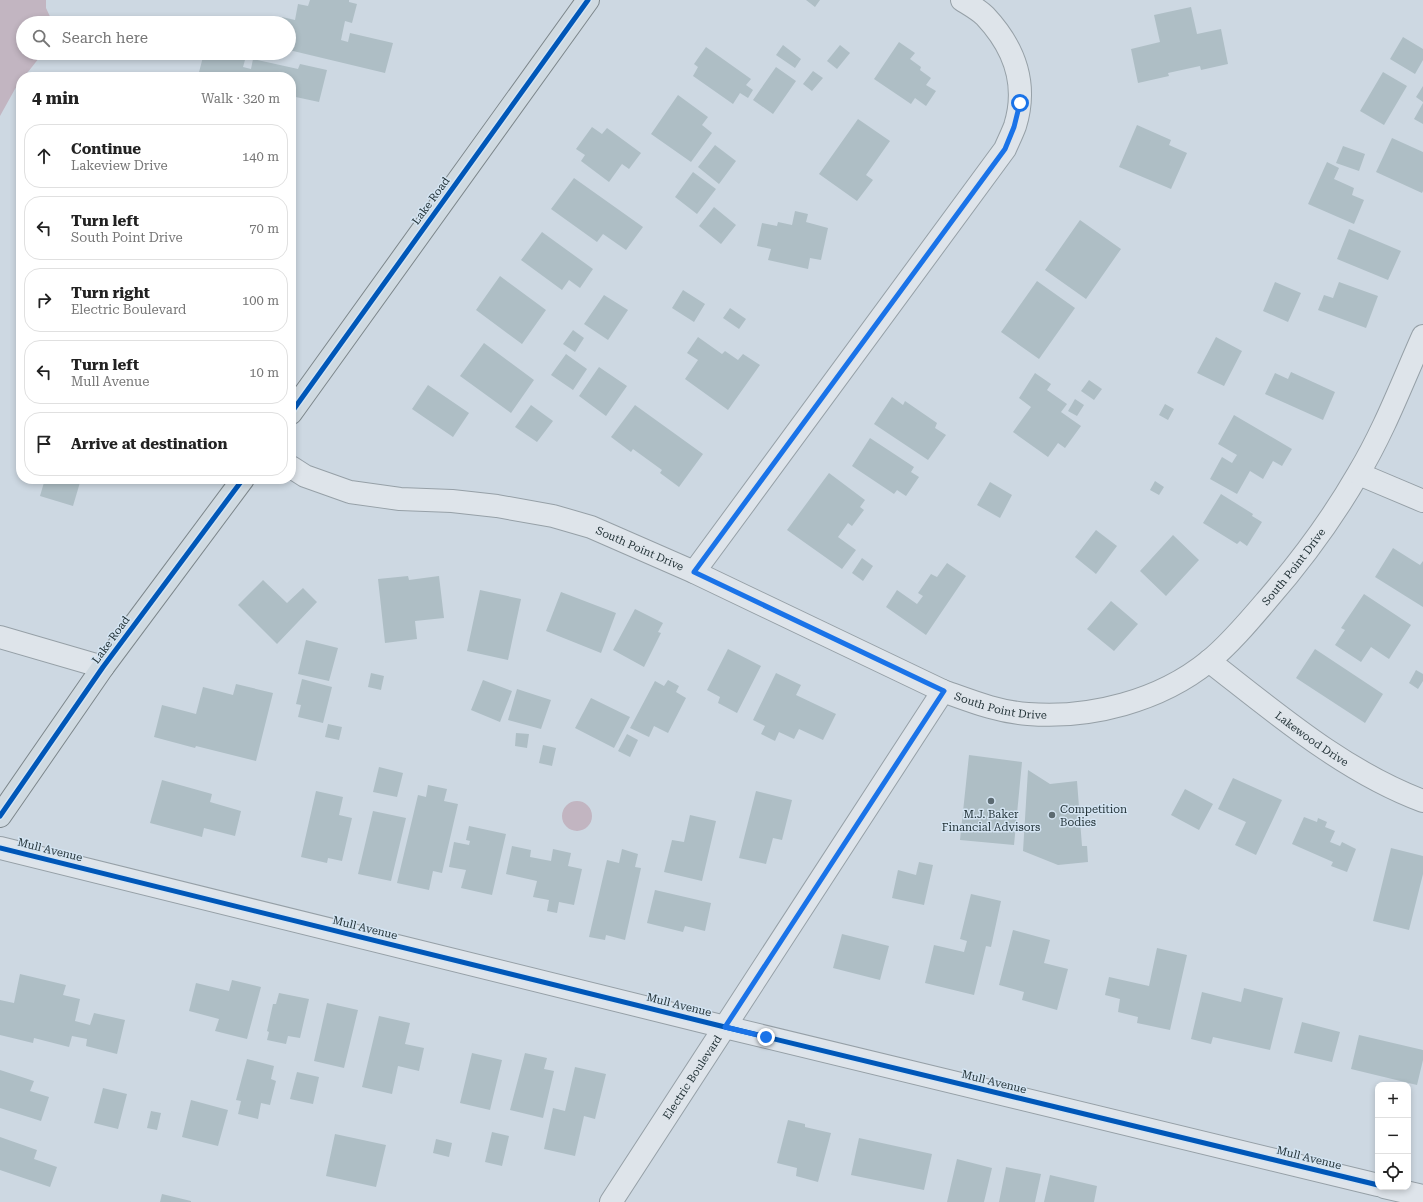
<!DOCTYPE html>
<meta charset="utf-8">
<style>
:root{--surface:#fff;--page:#f2f2f2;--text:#222;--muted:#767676;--line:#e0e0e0}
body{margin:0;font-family:"Roboto Serif",serif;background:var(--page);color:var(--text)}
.controls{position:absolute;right:12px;bottom:12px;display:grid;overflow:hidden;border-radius:8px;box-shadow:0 2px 6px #0003}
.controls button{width:36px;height:36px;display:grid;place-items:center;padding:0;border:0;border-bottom:1px solid var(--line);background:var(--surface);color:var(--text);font:20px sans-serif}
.stop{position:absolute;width:12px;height:12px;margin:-9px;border:3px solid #1a73e8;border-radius:50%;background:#fff}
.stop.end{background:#1a73e8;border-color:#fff;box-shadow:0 1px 4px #0008}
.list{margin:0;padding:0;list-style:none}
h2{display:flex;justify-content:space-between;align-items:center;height:52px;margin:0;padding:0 16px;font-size:17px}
h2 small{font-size:13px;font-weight:400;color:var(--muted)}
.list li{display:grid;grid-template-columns:26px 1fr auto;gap:12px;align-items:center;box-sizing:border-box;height:64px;margin:0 8px 8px;padding:0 8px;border:1px solid var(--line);border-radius:16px}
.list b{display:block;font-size:15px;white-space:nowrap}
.list p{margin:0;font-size:13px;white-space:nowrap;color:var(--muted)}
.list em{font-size:13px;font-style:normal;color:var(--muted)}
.icon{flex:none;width:22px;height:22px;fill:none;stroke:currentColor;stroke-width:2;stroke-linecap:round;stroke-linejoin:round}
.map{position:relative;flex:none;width:1423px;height:1202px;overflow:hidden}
.search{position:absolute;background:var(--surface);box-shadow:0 2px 6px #0003;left:16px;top:16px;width:280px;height:44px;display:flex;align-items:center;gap:10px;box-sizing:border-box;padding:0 14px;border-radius:22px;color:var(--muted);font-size:15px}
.panel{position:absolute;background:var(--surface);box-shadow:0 2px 6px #0003;left:16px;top:72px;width:280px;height:412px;border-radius:16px}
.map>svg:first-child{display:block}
.water{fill:#c2b5c1}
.building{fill:#aebec5}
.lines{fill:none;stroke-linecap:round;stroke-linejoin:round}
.street-casing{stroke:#96a0a7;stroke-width:24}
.primary-casing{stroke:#7d878c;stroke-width:24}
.street{stroke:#dee4ea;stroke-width:22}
.primary{stroke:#d0dae1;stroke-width:22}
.cycleway-casing{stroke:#d4e4f2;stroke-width:8}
.cycleway{stroke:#0057b8;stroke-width:5}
.route{stroke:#1a73e8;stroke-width:5}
.poi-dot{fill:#5c6a71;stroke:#d4e4f2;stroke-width:1.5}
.labels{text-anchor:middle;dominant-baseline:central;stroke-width:3;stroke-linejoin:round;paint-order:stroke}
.street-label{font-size:11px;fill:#1f2f34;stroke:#d4e4f2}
.poi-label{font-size:11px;fill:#1f2f34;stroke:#d4e4f2;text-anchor:start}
</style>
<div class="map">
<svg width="1423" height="1202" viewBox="0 0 1423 1202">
<rect width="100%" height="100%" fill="#cdd8e2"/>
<!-- water -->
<path class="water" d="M0,0h46v8l7,15h-30v30h20l-19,24h-3v4l-6,8 -15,27z
M562 816a15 15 0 1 1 30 0a15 15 0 1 1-30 0Z"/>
<!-- building -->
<path class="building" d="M310,0h39v2l8,2 -5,19 -7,-2 -4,19 7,2 2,-9 43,10 -8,30 -96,-23v-27h-8l1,-6 13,3 3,-16 10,2z
M806,0h14l-5,7z
M1191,7l6,27 24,-5 7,35 -27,6 -1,-4 -32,7 1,3 -31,7 -7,-34 29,-7 -6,-27z
M1403,37l20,12v11l-8,14 -25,-15z
M899,42l16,11 -5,6 11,8 -1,3 11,8 -5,7 10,6 -10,15 -11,-8 -4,6 -37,-25z
M783,45l18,14 -6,9 -19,-13z
M840,45l10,8 -13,16 -10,-8z
M706,47l45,32 -5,6 7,5 -5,8 -8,-5 -7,11 -40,-28 5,-9 -4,-3z
M204,53h43l-4,14 8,2 2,-10 45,10 2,-5 27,6 -8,32 -28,-6v-19h-108l1,-5 14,4z
M776,67l20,14 -23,33 -20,-14z
M813,71l10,7 -11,13 -9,-7z
M1383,72l24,14 -23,39 -24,-14z
M1423,86v16l-7,-5z
M678,95l30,22 -6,8 10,8 -21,29 -40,-28z
M1423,103v21l-9,-5z
M858,119l32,22 -24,34 7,5 -16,21 -38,-27z
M1137,125l34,15 -2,5 18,8 -16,36 -52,-22z
M592,127l10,7 5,-6 34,25 -12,16 -7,-5 -13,18 -28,-21 4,-6 -9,-6z
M1392,138l31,14v39l-1,2 -46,-21z
M715,145l21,16 -17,23 -21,-17z
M1343,146l22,8 -6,17 -23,-8z
M1327,162l12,6 -5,11 20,9 -2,7 12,5 -10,24 -46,-20z
M291,163l5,2 -4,18h-1z
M693,172l23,17 -19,25 -22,-17z
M574,178l69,49 -17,23 -23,-16 -6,8 -46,-33z
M714,207l22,18 -15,19 -22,-18z
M795,211l13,3 -2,8 22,6 -7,32 -11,-2 -2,11 -40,-9 3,-11 -14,-3 5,-23 15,3 1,-4 14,3z
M1080,220l41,29 -35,50 -41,-29z
M1349,229l52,22 -13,29 -51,-21z
M542,232l51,37 -13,19 -11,-8 -7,10 -41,-30z
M500,276l46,34 -24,34 -46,-34z
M1037,281l38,27 -36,51 -38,-27z
M1275,282l26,11 -13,29 -25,-11z
M1339,282l39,14 -12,32 -48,-18 6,-15 9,3z
M683,290l22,14 -11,18 -22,-14z
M604,295l24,15 -20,30 -24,-16z
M730,308l16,11 -7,10 -16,-11z
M573,330l11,8 -9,14 -12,-8z
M698,337l24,17 3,-3 13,9 5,-6 17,11 -32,45 -43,-31 13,-19 -11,-7z
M1216,337l26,14 -18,35 -27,-13z
M484,343l50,37 -23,33 -51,-37z
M566,354l21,15 -14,21 -22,-15z
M599,367l28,19 -21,30 -27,-20z
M1291,372l44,20 -12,28 -58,-26 10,-21 13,6z
M1035,373l16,11 -4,6 20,14 -6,8 20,14 -16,22 -7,-5 -10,14 -35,-25 18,-25 -12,-9z
M1089,380l13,9 -8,11 -13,-9z
M428,385l41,28 -16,24 -41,-28z
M892,397l11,8 2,-4 32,22 -2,5 11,7 -18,25 -54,-36z
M1075,399l9,6 -7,11 -9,-5z
M1165,404l9,5 -6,11 -9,-5z
M531,405l22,16 -16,21 -22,-15z
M635,405l68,49 -24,33 -19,-14 2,-3 -29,-21 -2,3 -20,-15z
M1234,415l58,34 -10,17 -9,-5 -10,18 -13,-8 -13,23 -27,-15 12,-22 10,6 5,-8 -19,-11z
M870,438l44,29 -3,5 8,5 -13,19 -9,-6 -3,4 -42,-28z
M829,473l36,27 -5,7 4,3 -12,16 -4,-3 -10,14 18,13 -14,19 -55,-39z
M45,479h36l-8,27 -33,-10z
M1155,481l9,6 -5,8 -9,-5z
M990,482l22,13 -12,23 -23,-13z
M1221,494l32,20 -1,2 10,6 -15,24 -7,-5 -3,3 -34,-21z
M1096,530l21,16 -21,28 -21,-17z
M1173,535l26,25 -33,36 -26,-25z
M1393,548l27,17 3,-4v46l-48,-30z
M862,558l11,8 -10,15 -11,-8z
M947,563l19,13 -40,59 -40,-28 11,-17 20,14 6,-8 -5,-3 13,-19 6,3z
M408,576l1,4 30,-4 5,42 -29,3 2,18 -32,4 -7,-64z
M263,580l24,23 16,-15 14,14 -40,42 -39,-39z
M480,590l41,9 -13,61 -41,-9z
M561,592l55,21 -15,40 -55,-22z
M1364,594l47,31 -22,34 -18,-12 -10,15 -26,-17 10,-15 -4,-2z
M1111,601l27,23 -24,27 -27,-22z
M635,609l28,14 -5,9 3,1 -17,34 -31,-17z
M306,640l32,8 -9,33 -31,-7z
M728,649l33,17 -24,47 -19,-10 2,-6 -13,-7z
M1315,649l68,45 -18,29 -69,-45z
M1416,670l7,4v7l-5,8 -9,-6z
M371,673l13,3 -3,14 -13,-3z
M776,673l25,12 -5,10 40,19 -13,26 -24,-11 -5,10 -15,-7 -4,9 -14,-7 4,-8 -12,-6z
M302,679l30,8 -9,36 -25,-6 3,-12 -5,-1z
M483,680l29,11 -12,31 -29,-12z
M668,680l11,6 -3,6 10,6 -18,35 -14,-7 -5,11 -19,-9 25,-47 9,5z
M236,684l37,9 -17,68 -60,-15 -1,2 -41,-11 8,-32 34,9 7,-27 30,8z
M517,689l34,11 -10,29 -33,-9z
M591,698l39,19 -16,31 -39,-20z
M328,724l14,3 -3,13 -14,-3z
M516,733l13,1 -2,14 -12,-2z
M627,734l11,6 -8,17 -12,-6z
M543,745l13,3 -4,18 -13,-3z
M969,755l53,7 -8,83 -54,-5z
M379,767l24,6 -6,24 -24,-5z
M1028,770l22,14 27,-3 5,65h5l1,16 -30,3 -35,-14z
M1233,778l49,22 -26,55 -21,-10 11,-23 -28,-13z
M162,780l50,14 -2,8 31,9 -6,25 -31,-8 -2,9 -52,-14z
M428,785l19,4 -3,12 14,3 -16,69 -9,-2 -4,19 -32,-7 21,-88 8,2z
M1185,789l28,15 -14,26 -28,-15z
M316,791l27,6 -4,18 13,3 -10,43 -14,-3 -1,5 -26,-6z
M756,791l36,9 -10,40 -9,-2 -7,26 -27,-6z
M373,811l33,7 -15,63 -33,-7z
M690,815l26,6 -14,60 -38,-9 8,-32 12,2z
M1304,817l13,5 1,-4 9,4 -2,5 10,4 -5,11 10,4 2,-4 14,7 -9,23 -16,-6 2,-4 -41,-18z
M469,826l37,8 -14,61 -31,-7 5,-18 -17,-3 5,-25 15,3 1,-4 -4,-1z
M512,846l19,4 -1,7 21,4 2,-12 18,4 -3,13 14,3 -8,36 -15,-3 -2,11 -10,-2 2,-11 -16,-3 4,-16 -31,-7z
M1391,848l32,8v18l-14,56 -36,-9z
M622,849l16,5 -3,13 6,1 -16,72 -19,-5 -1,5 -16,-3 18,-77 12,3z
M919,862l14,3 -9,40 -32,-7 6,-28 18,5z
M655,890l56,13 -6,28 -20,-5 -2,6 -36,-9z
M971,894l30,7 -10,46 -5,-1 -12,49 -49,-12 9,-38 30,7 3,-11 -7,-2z
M1013,930l37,10 -6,23 24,6 -11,41 -35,-10 2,-8 -25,-7z
M842,934l47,12 -9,34 -47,-12z
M1157,948l30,7 -17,75 -33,-7 1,-6 -20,-5 2,-13 -15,-4 4,-18 40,9z
M20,974l46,11 -3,10 17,4 -5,22 15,4 4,-12 31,7 -8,34 -31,-8 1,-7 -15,-3 -3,11 -35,-9 -1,5 -33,-8v-35l14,3z
M232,980l29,7 -14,52 -32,-8 4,-12 -30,-8 7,-28 33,8z
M1244,988l39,10 -13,52 -57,-13 -2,7 -20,-5 11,-47 39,10z
M279,993l30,6 -9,39 -12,-2 -2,8 -19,-4 2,-8 -2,-1 6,-27h3z
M327,1003l31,7 -14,58 -30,-7z
M379,1016l31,7 -5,21 19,4 -5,23 -21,-5 -6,28 -30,-7z
M1302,1022l38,10 -8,30 -38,-9z
M1359,1035l64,15v10l-6,25 -66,-16z
M472,1053l30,7 -12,50 -30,-7z
M525,1053l22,5 -3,11 10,2 -11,47 -33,-8z
M247,1059l27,7 -3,13 5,2 -6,24 -9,-2 -3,16 -20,-5 3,-13 -5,-1z
M575,1067l31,7 -11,45 -11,-3 -9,40 -31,-7 9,-41 12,3z
M0,1070l34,11 -4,10 19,6 -8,24 -41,-13z
M297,1072l22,5 -6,27 -23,-5z
M103,1088l24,6 -9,35 -24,-6z
M191,1100l37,10 -10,36 -36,-9z
M151,1111l10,2 -4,17 -10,-2z
M788,1120l17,4v3l26,6 -13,49 -22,-6 1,-8 -20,-5z
M492,1132l17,4 -7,30 -17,-4z
M335,1134l51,11 -10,42 -50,-11z
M0,1137l37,13 -3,9 23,8 -7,20 -50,-17z
M859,1138l73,16 -8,36 -73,-15z
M436,1139l16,4 -3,14 -16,-4z
M957,1159l35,9 -8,34h-37z
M1006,1167l35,7 -6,28h-36z
M1050,1175l47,11 -3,16h-50z
M162,1194l29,7v1h-31z"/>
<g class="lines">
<defs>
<g id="street">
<path id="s1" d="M291,467l14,9 45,16 50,7 52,2 45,5 56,10 38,11 103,45 249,119c28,10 55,21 85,23 62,5 132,-13 181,-53 20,-16 41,-41 58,-61 34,-39 65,-81 91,-126 26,-43 44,-91 65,-138"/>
<path d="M1359,474l64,27"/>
<path d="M694,572l311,-423c3,-7 7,-15 10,-23 13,-42 0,-78 -30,-110 -6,-6 -15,-11 -23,-16"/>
<path d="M0,637l103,30"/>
<path id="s2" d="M1209,661c67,52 134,110 214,140"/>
<path d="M0,848l725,179 653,158"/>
<path d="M1384,1187l39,9"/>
<path id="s3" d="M611,1202l332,-511"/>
</g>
<path id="primary" d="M291,413l297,-413
M0,816l103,-149 140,-188"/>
</defs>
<!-- street casing -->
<use href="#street" class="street-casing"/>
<!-- primary casing -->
<use href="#primary" class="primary-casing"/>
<!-- street -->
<use href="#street" class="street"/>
<!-- primary -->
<use href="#primary" class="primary"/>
<defs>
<path id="cycleway" d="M291,413l297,-413
M0,816l103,-149 140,-188
M0,848l725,179 653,158"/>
</defs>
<!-- cycleway casing -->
<use href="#cycleway" class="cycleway-casing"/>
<!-- cycleway -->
<use href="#cycleway" class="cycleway"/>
</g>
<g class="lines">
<!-- route -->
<path class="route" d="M766,1037l-41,-10 219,-336 -250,-119 311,-423 9,-22 6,-24"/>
</g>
<!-- markers -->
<g class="poi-dot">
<circle cx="991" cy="801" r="4"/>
<circle cx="1052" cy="815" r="4"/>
</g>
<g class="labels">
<!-- street labels -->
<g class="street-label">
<text transform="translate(431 201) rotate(-54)">Lake Road</text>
<text stroke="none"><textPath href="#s1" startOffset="362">South Point Drive</textPath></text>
<text stroke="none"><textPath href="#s1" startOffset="1105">South Point Drive</textPath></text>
<text transform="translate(111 640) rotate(-54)">Lake Road</text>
<text stroke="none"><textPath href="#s1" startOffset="757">South Point Drive</textPath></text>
<text stroke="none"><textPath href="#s2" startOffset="129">Lakewood Drive</textPath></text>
<text transform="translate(50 850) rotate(14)">Mull Avenue</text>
<text transform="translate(365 928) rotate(14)">Mull Avenue</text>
<text transform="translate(679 1005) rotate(14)">Mull Avenue</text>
<text stroke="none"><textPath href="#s3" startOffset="149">Electric Boulevard</textPath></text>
<text transform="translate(994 1082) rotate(14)">Mull Avenue</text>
<text transform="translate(1309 1158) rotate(14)">Mull Avenue</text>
</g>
<!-- poi labels -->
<g class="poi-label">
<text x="1060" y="809">Competition<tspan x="1060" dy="13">Bodies</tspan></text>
<text x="991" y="814" text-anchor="middle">M.J. Baker<tspan x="991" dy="13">Financial Advisors</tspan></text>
</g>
</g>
</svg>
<div class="controls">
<button>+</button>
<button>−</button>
<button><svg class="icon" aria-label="locate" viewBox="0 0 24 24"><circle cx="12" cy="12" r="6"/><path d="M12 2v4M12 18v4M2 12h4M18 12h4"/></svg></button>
</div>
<div class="stop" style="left:1020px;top:103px"></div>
<div class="stop end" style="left:766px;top:1037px"></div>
<div class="search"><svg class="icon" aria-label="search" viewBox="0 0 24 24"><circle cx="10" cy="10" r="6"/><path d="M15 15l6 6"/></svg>Search here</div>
<section class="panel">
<h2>4 min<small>Walk · 320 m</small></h2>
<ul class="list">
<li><svg class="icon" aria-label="ahead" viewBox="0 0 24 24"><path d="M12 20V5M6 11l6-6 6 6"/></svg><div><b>Continue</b><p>Lakeview Drive</p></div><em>140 m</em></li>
<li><svg class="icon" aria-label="left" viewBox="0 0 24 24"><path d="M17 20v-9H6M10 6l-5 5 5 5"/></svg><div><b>Turn left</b><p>South Point Drive</p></div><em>70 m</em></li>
<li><svg class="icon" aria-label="right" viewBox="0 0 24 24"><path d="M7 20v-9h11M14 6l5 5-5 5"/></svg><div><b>Turn right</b><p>Electric Boulevard</p></div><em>100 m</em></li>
<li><svg class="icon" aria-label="left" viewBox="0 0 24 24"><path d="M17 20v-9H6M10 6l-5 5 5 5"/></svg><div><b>Turn left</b><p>Mull Avenue</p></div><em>10 m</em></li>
<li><svg class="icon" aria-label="arrive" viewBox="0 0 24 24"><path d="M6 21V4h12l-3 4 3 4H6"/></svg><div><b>Arrive at destination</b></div></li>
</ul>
</section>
</div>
